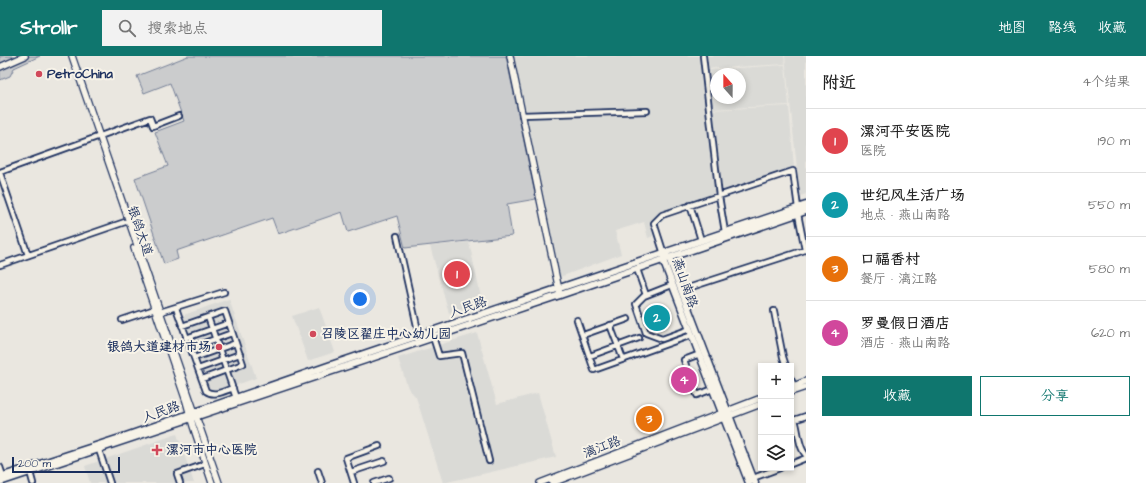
<!DOCTYPE html>
<html lang="zh">
<meta charset="utf-8">
<style>
:root{--surface:#fff;--page:#f2f2f2;--text:#222;--muted:#767676;--line:#e0e0e0;--accent:#0f766e}
body{margin:0;font-family:"Architects Daughter","LXGW WenKai TC",sans-serif;background:var(--page);color:var(--text)}
.controls{position:absolute;right:12px;bottom:12px;display:grid;overflow:hidden;border-radius:0px;box-shadow:0 2px 6px #0003}
.controls button{width:36px;height:36px;display:grid;place-items:center;padding:0;border:0;border-bottom:1px solid var(--line);background:var(--surface);color:var(--text);font:20px sans-serif}
.compass{position:absolute;left:710px;top:12px;width:36px;height:36px;border-radius:50%;background:var(--surface);box-shadow:0 2px 6px #0003;rotate:339deg}
.scale{position:absolute;left:12px;bottom:10px;width:108px;box-sizing:border-box;padding-left:4px;border:2px solid #1b2f5e;border-top:0;font-size:11px;line-height:14px;white-space:nowrap;color:#1b2f5e;-webkit-text-stroke:3px #f7f3e8;paint-order:stroke}
.you{position:absolute;left:360px;top:243px;width:14px;height:14px;margin:-10px;border:3px solid #fff;border-radius:50%;background:#1a73e8;box-shadow:0 0 0 6px #1a73e833}
.badge{display:grid;place-items:center;width:26px;height:26px;border-radius:50%;background:var(--accent);color:#fff;font-size:13px;font-weight:700}
.pin{position:absolute;translate:-50% -50%;border:2px solid #fff;box-shadow:0 1px 4px #0006}
.list{margin:0;padding:0;list-style:none}
h2{display:flex;justify-content:space-between;align-items:center;height:52px;margin:0;padding:0 16px;font-size:17px}
h2 small{font-size:13px;font-weight:400;color:var(--muted)}
.list li{display:grid;grid-template-columns:26px 1fr auto;gap:12px;align-items:center;box-sizing:border-box;height:64px;padding:0 16px;border-top:1px solid var(--line)}
.list b{display:block;font-size:15px;white-space:nowrap}
.list p{margin:0;font-size:13px;white-space:nowrap;color:var(--muted)}
.list em{font-size:13px;font-style:normal;color:var(--muted)}
.actions{display:flex;gap:8px;padding:12px 16px}
.actions a{flex:1;padding:9px 0;border:1px solid var(--accent);border-radius:0px;text-align:center;font-size:14px;color:var(--accent)}
.actions .main{background:var(--accent);color:#fff}
.icon{flex:none;width:22px;height:22px;fill:none;stroke:currentColor;stroke-width:2;stroke-linecap:round;stroke-linejoin:round}
.map{position:relative;flex:none;width:806px;height:427px;overflow:hidden}
header{display:flex;align-items:center;gap:24px;box-sizing:border-box;height:56px;padding:0 20px;background:var(--accent);color:#fff}
header strong{font-size:19px}
nav{display:flex;gap:22px;margin-inline-start:auto;font-size:14px}
.search{width:280px;height:36px;background:var(--page);display:flex;align-items:center;gap:10px;box-sizing:border-box;padding:0 14px;border-radius:0px;color:var(--muted);font-size:15px}
main{display:flex}
aside{flex:1;background:var(--surface)}
.map>svg:first-child{display:block}
.built{fill:#dadad6;fill-rule:evenodd}
.green{fill:#cbcccd;stroke:#737e96}
.lines{fill:none;stroke-linecap:round;stroke-linejoin:round}
.minor-casing{stroke:#1b2f5e;stroke-width:8}
.tertiary-casing{stroke:#1b2f5e;stroke-width:8}
.secondary-casing{stroke:#1b2f5e;stroke-width:9}
.minor{stroke:#f7f3e8;stroke-width:4.5}
.tertiary{stroke:#f7f3e8;stroke-width:5.5}
.secondary{stroke:#f7f3e8;stroke-width:6}
.poi-dot{fill:#d1495b;stroke:#f7f3e8;stroke-width:1.5}
.labels{text-anchor:middle;dominant-baseline:central;stroke-width:4;stroke-linejoin:round;paint-order:stroke}
.poi-label{font-size:13px;font-weight:bold;fill:#1b2f5e;stroke:#f7f3e8;text-anchor:start}
.street-label{font-size:13px;fill:#1b2f5e;stroke:#f7f3e8}
</style>
<header>
<strong>Strollr</strong>
<div class="search"><svg class="icon" aria-label="search" viewBox="0 0 24 24"><circle cx="10" cy="10" r="6"/><path d="M15 15l6 6"/></svg>搜索地点</div>
<nav><a>地图</a><a>路线</a><a>收藏</a></nav>
</header>
<main>
<div class="map">
<svg width="806" height="427" viewBox="0 0 806 427">
<rect width="100%" height="100%" fill="#eae7e0"/>
<filter id="ink" filterUnits="userSpaceOnUse"><feTurbulence type="fractalNoise" baseFrequency=".025" numOctaves="2"/><feDisplacementMap in="SourceGraphic" scale="8" xChannelSelector="R" yChannelSelector="G"/><feConvolveMatrix kernelMatrix="1 2 1 2 8 2 1 2 1" color-interpolation-filters="sRGB"/></filter>
<g filter="url(#ink)">
<!-- built -->
<path class="built" d="M513,0h271l1,8 -82,5 5,41 81,-4 5,62 -132,44 -12,10 3,14 -5,2 -4,-16 -29,9 6,23 -61,23z
M785,0h21v138l-6,2z
M785,9l4,40 -77,4 -4,-39zM716,18h24v24h-24z
M469,186l13,60 -33,11 -19,-67z
M229,243l27,79 -42,15 -4,-2 -3,-3 -26,-72z
M319,251l16,45 -27,9 -16,-45z
M477,277l20,71 41,-11 18,64 -113,26 -27,-86 -8,-9 -10,-30z
M177,378l17,49h-104l-5,-17z"/>
<!-- green -->
<path class="green" d="M0,0h40l-26,12 -4,8 -10,4z
M188,0h318l30,143 -29,5 5,32 -107,12 -8,-32 -49,16 -6,-20 -64,22 -6,-16 -96,33 2,8 -14,5 -29,-86 33,-12 -13,-34 29,-11 -14,-38 -26,10 -7,-17z"/>
<g class="lines">
<defs>
<path id="minor" d="M703,0l16,140 6,36
M522,59l125,-4
M0,116l150,-54 3,8 26,-10
M0,117l28,82
M690,149l11,35
M397,180l22,99
M664,198l-10,-31 8,-8 131,-44 5,37
M0,209l125,-43
M637,213l9,26
M672,229l-28,11 -8,8 10,29 16,6 28,-10
M682,234l123,-40 -7,-36
M176,252l30,83c8,6 18,0 27,-3
M774,255l9,46 3,9
M160,256l64,-20
M208,261l28,81
M122,264l36,-12
M577,264l17,50 98,-35
M610,269l13,34
M182,270l43,-15 18,53 -41,15
M583,279l45,-16
M433,281l6,19 23,-3 27,108
M186,282l43,-15
M190,292l42,-15
M700,298l-16,6 13,35 16,-6
M590,300l49,-18
M194,302l42,-15
M198,313l42,-15
M791,323l3,7
M795,364c4,11 3,27 11,35
M791,365l15,-5
M99,394l11,33
M791,408l15,-6
M0,411l3,9
M318,415l4,12
M30,416l3,11
M351,416l33,-11
M753,422l27,-10
M180,427l-3,-9 28,-10
M354,427l-8,-25 33,-12
M374,427l15,-5"/>
<path id="tertiary" d="M72,0l147,427
M510,0l50,239
M0,11l25,-11
M134,192l52,153 7,25 19,57
M791,331l15,-6
M791,336l15,-5
M540,427l221,-85
M552,427l209,-79"/>
<path id="secondary" d="M667,200l2,2 86,225
M664,201l-1,3 86,223
M0,421l120,-39 208,-72 478,-161
M0,426l560,-187 246,-84"/>
</defs>
<!-- minor casing -->
<use href="#minor" class="minor-casing"/>
<!-- tertiary casing -->
<use href="#tertiary" class="tertiary-casing"/>
<!-- secondary casing -->
<use href="#secondary" class="secondary-casing"/>
<!-- minor -->
<use href="#minor" class="minor"/>
<!-- tertiary -->
<use href="#tertiary" class="tertiary"/>
<!-- secondary -->
<use href="#secondary" class="secondary"/>
</g>
</g>
<!-- markers -->
<g class="poi-dot">
<circle cx="39" cy="18" r="4"/>
<circle cx="313" cy="278" r="4"/>
<circle cx="219" cy="291" r="4"/>
<path d="M155 388h4v4h4v4h-4v4h-4v-4h-4v-4h4z"/>
</g>
<g class="labels">
<!-- poi labels -->
<g class="poi-label">
<text x="47" y="18">PetroChina</text>
<text x="321" y="278">召陵区翟庄中心幼儿园</text>
<text x="211" y="291" text-anchor="end">银鸽大道建材市场</text>
<text x="166" y="394">漯河市中心医院</text>
</g>
<!-- street labels -->
<g class="street-label">
<text transform="translate(140 175) rotate(71)">银鸽大道</text>
<text transform="translate(685 227) rotate(71)">燕山南路</text>
<text transform="translate(468 251) rotate(-19)">人民路</text>
<text transform="translate(161 356) rotate(-20)">人民路</text>
<text transform="translate(602 391) rotate(-21)">漓江路</text>
</g>
</g>
</svg>
<div class="controls">
<button>+</button>
<button>−</button>
<button><svg class="icon" aria-label="layers" viewBox="0 0 24 24"><path d="M12 4l9 5-9 5-9-5zM3 14l9 5 9-5"/></svg></button>
</div>
<svg class="compass" viewBox="-18 -18 36 36"><path d="M0-13l5 13h-10z" fill="#e53935"/><path d="M0 13l5-13h-10z" fill="#767676"/></svg>
<div class="scale">200 m</div>
<div class="you"></div>
<div class="pin badge" style="left:457px;top:218px;background:#e0444e">1</div>
<div class="pin badge" style="left:657px;top:262px;background:#0f9aa8">2</div>
<div class="pin badge" style="left:649px;top:363px;background:#e8710a">3</div>
<div class="pin badge" style="left:684px;top:324px;background:#d1479c">4</div>
</div>
<aside>
<h2>附近<small>4个结果</small></h2>
<ul class="list">
<li><span class="badge" style="background:#e0444e">1</span><div><b>漯河平安医院</b><p>医院</p></div><em>190 m</em></li>
<li><span class="badge" style="background:#0f9aa8">2</span><div><b>世纪风生活广场</b><p>地点 · 燕山南路</p></div><em>550 m</em></li>
<li><span class="badge" style="background:#e8710a">3</span><div><b>口福香村</b><p>餐厅 · 漓江路</p></div><em>580 m</em></li>
<li><span class="badge" style="background:#d1479c">4</span><div><b>罗曼假日酒店</b><p>酒店 · 燕山南路</p></div><em>620 m</em></li>
</ul>
<div class="actions"><a class="main">收藏</a><a>分享</a></div>
</aside>
</main>
